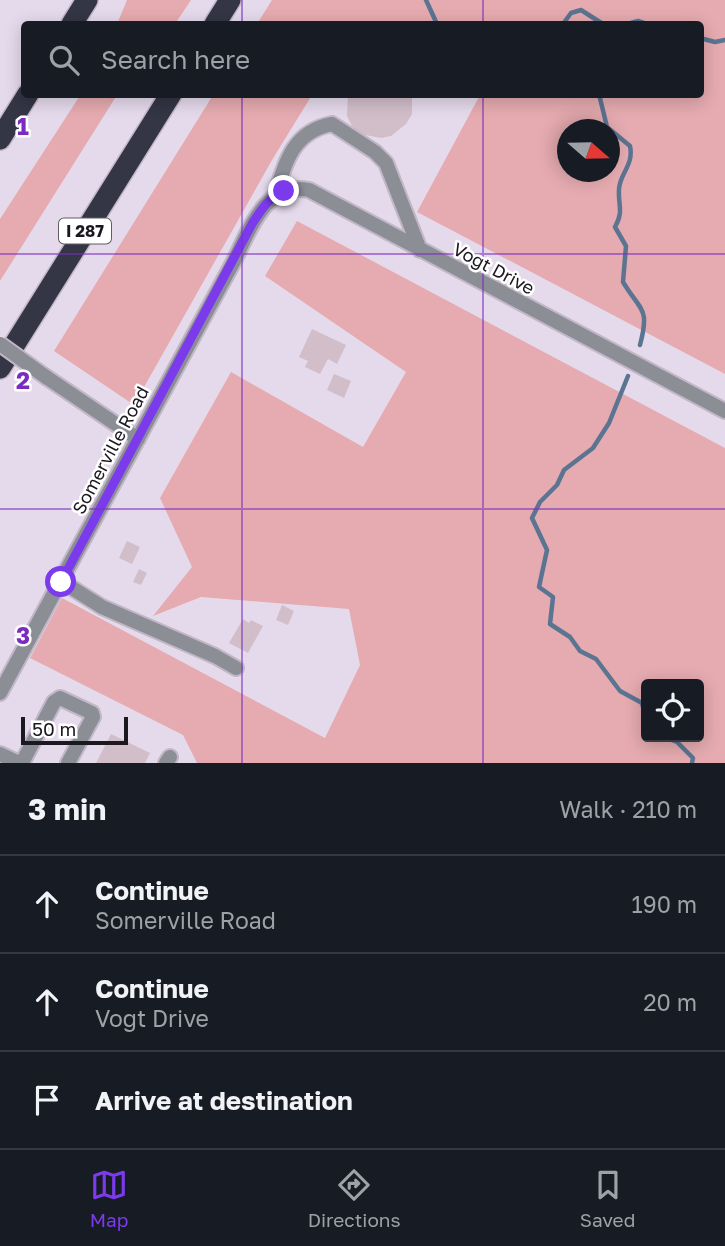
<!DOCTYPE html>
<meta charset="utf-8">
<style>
:root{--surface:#171b24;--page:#20242c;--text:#f1f3f6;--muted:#9ea1a6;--line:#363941;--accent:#7c3aed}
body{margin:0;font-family:"Golos Text",sans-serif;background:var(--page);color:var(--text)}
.controls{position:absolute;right:21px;bottom:21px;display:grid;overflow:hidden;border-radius:7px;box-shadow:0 4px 18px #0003}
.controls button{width:63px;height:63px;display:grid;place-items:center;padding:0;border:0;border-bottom:2px solid var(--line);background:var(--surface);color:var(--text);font:35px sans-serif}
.compass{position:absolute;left:557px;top:119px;width:63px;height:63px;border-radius:50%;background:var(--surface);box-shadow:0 4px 18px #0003;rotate:110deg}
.scale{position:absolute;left:21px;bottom:18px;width:107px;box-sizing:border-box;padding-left:7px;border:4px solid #1c181f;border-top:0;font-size:19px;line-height:24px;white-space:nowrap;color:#1c181f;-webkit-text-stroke:5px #fff;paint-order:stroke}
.stop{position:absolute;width:21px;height:21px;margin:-16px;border:5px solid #7c3aed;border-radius:50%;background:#fff}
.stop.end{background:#7c3aed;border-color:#fff;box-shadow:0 2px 7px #0008}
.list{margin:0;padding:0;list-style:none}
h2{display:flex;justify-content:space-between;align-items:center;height:91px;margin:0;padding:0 28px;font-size:30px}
h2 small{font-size:23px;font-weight:400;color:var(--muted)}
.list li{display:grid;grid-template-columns:46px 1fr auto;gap:21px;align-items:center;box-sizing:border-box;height:98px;padding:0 28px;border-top:2px solid var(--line)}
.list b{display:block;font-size:26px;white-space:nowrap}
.list p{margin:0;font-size:23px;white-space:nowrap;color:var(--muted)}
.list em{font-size:23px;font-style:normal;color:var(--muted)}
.icon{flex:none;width:38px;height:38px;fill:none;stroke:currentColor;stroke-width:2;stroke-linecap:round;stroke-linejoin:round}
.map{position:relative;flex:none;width:725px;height:763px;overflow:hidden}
.search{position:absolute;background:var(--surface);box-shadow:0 4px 18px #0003;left:21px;right:21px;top:21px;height:77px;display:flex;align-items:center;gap:18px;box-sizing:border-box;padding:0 24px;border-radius:7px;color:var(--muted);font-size:26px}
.sheet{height:385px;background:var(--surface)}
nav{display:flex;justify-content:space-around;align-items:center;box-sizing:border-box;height:98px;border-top:2px solid var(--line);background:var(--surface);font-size:19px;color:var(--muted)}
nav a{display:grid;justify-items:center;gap:4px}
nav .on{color:var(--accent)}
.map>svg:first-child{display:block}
.green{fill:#e5abb0;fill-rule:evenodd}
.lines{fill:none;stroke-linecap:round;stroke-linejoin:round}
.stream{stroke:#5b7491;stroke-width:4.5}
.building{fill:#d1bec9}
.minor-casing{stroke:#c1b7c7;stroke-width:18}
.highway-casing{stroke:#c1b7c7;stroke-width:24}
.minor{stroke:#8c8e96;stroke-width:14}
.highway{stroke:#343545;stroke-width:21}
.minor-bridge-casing{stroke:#c1b7c7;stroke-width:18;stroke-linecap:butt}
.minor-bridge{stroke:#8c8e96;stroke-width:14}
.route{stroke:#7c3aed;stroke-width:9}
.grid{fill:none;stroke:#7b2cbf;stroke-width:2;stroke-opacity:0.55}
.labels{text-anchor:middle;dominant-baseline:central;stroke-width:5;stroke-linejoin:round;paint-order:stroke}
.shield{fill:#fff;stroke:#605d62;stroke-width:2}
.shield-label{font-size:16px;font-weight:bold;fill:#1c181f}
.street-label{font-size:18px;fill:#1c181f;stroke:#fff}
.grid-label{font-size:23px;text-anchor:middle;font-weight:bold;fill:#7b2cbf;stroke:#fff;stroke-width:5;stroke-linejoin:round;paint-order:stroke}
</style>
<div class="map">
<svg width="725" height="763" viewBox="0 0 725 763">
<rect width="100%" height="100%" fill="#e5daec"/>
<!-- green -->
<path class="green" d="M127,0h64l-16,24h-58z
M272,0h453v374l-308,-162 63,-117 220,-1v-70h-443zM568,130h42v42h-42z
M81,94l36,1 -117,186v-62z
M213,95h99l-40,65 -138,245 -80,-54z
M297,221l428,227v315h-528l-14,-28 -153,-77 32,-60 263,140 35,-73 -11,-56 -148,-12 -48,19 39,-49 -32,-69 71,-126 132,75 43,-75 -141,-96zM646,684h53v53h-53z"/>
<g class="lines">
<!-- stream -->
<path class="stream" d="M426,0l11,24
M563,24l8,-11 10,-3 22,14
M627,24l11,-3 9,3
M700,38l15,4 10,-2
M599,94l8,33 23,19c4,19 -10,27 -11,43 -1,17 5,22 -4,38l11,19 -3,36c18,30 27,25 17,63
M628,376l-19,47 -16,25 -29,22 -7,15 -17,17 -8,16 15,32 -8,37 14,10 -3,27 20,13 10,14 16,8 24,32 22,12 4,16
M664,737l13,5 16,16 -1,5"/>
</g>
<!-- building -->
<path class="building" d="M348,94h64v20l-6,10 -15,12 -10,2 -21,-4 -8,-8 -5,-10z
M312,329l34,16 -9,19 -9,-5 -8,15 -15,-7 3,-6 -9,-4z
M334,374l17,7 -7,17 -17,-8z
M127,541l13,6 -8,17 -13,-6z
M139,569l8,4 -6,12 -8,-3z
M282,605l12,6 -6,14 -12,-5z
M243,619l6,4 2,-3 12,6 -15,27 -19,-10z
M111,734l39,19 -5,10h-49z"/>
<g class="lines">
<defs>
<path id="minor" d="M276,194c9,-34 19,-63 56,-70l43,28 11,11 34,87
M46,377l92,62
M61,581l41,26 113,49 21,12
M0,693l234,-432c16,-32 32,-80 75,-71l416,221
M0,754l19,9
M22,763l32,-61 6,-4 32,15 1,4 -25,46
M166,763l4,-6"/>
<path id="highway" d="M72,24l15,-24
M215,24l15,-24
M0,139l28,-45
M0,368l171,-274"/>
</defs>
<!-- minor casing -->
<use href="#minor" class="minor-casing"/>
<!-- highway casing -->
<use href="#highway" class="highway-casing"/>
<!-- minor -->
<use href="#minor" class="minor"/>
<!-- highway -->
<use href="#highway" class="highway"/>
<defs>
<path id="minor-bridge" d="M0,344l46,33"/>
</defs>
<!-- minor-bridge casing -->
<use href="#minor-bridge" class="minor-bridge-casing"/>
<!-- minor-bridge -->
<use href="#minor-bridge" class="minor-bridge"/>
</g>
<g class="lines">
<!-- route -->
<path class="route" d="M61,582l191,-358c9,-14 16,-26 32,-33"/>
</g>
<!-- grid -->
<path class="grid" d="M242,0v24M483,0v24M242,94v669M483,94v669M0,254h725M0,509h725"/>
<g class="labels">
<!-- shield labels -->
<rect class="shield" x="59" y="218.5" width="52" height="25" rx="5"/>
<g class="shield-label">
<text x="85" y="231">I 287</text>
</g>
<!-- street labels -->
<g class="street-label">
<text transform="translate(494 268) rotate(28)">Vogt Drive</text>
<text transform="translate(110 450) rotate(-62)">Somerville Road</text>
</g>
</g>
<g class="grid-label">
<text x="23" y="135">1</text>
<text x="23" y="389">2</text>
<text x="23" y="644">3</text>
</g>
</svg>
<div class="controls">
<button><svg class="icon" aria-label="locate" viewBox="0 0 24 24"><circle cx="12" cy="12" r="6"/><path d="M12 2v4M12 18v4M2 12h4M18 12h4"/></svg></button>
</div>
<svg class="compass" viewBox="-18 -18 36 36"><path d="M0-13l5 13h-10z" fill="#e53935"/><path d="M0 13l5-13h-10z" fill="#9ea1a6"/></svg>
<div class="scale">50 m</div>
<div class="stop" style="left:61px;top:582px"></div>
<div class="stop end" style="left:284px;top:191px"></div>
<div class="search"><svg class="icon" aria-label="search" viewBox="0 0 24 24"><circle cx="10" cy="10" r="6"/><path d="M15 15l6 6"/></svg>Search here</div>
</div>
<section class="sheet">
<h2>3 min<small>Walk · 210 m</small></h2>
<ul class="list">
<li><svg class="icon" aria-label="ahead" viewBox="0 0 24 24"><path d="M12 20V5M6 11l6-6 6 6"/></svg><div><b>Continue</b><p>Somerville Road</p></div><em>190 m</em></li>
<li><svg class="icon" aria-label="ahead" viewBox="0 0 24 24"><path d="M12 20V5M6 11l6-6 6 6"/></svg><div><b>Continue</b><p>Vogt Drive</p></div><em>20 m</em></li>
<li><svg class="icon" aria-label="arrive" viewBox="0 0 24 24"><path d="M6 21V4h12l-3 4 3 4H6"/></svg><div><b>Arrive at destination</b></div></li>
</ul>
</section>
<nav>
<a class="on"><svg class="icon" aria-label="map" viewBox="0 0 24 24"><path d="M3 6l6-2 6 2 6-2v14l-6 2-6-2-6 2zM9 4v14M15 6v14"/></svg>Map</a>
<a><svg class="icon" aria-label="directions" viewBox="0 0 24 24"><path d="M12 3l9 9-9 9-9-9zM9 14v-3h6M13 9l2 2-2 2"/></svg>Directions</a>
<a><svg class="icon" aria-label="saved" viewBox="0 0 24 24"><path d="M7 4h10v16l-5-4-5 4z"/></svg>Saved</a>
</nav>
